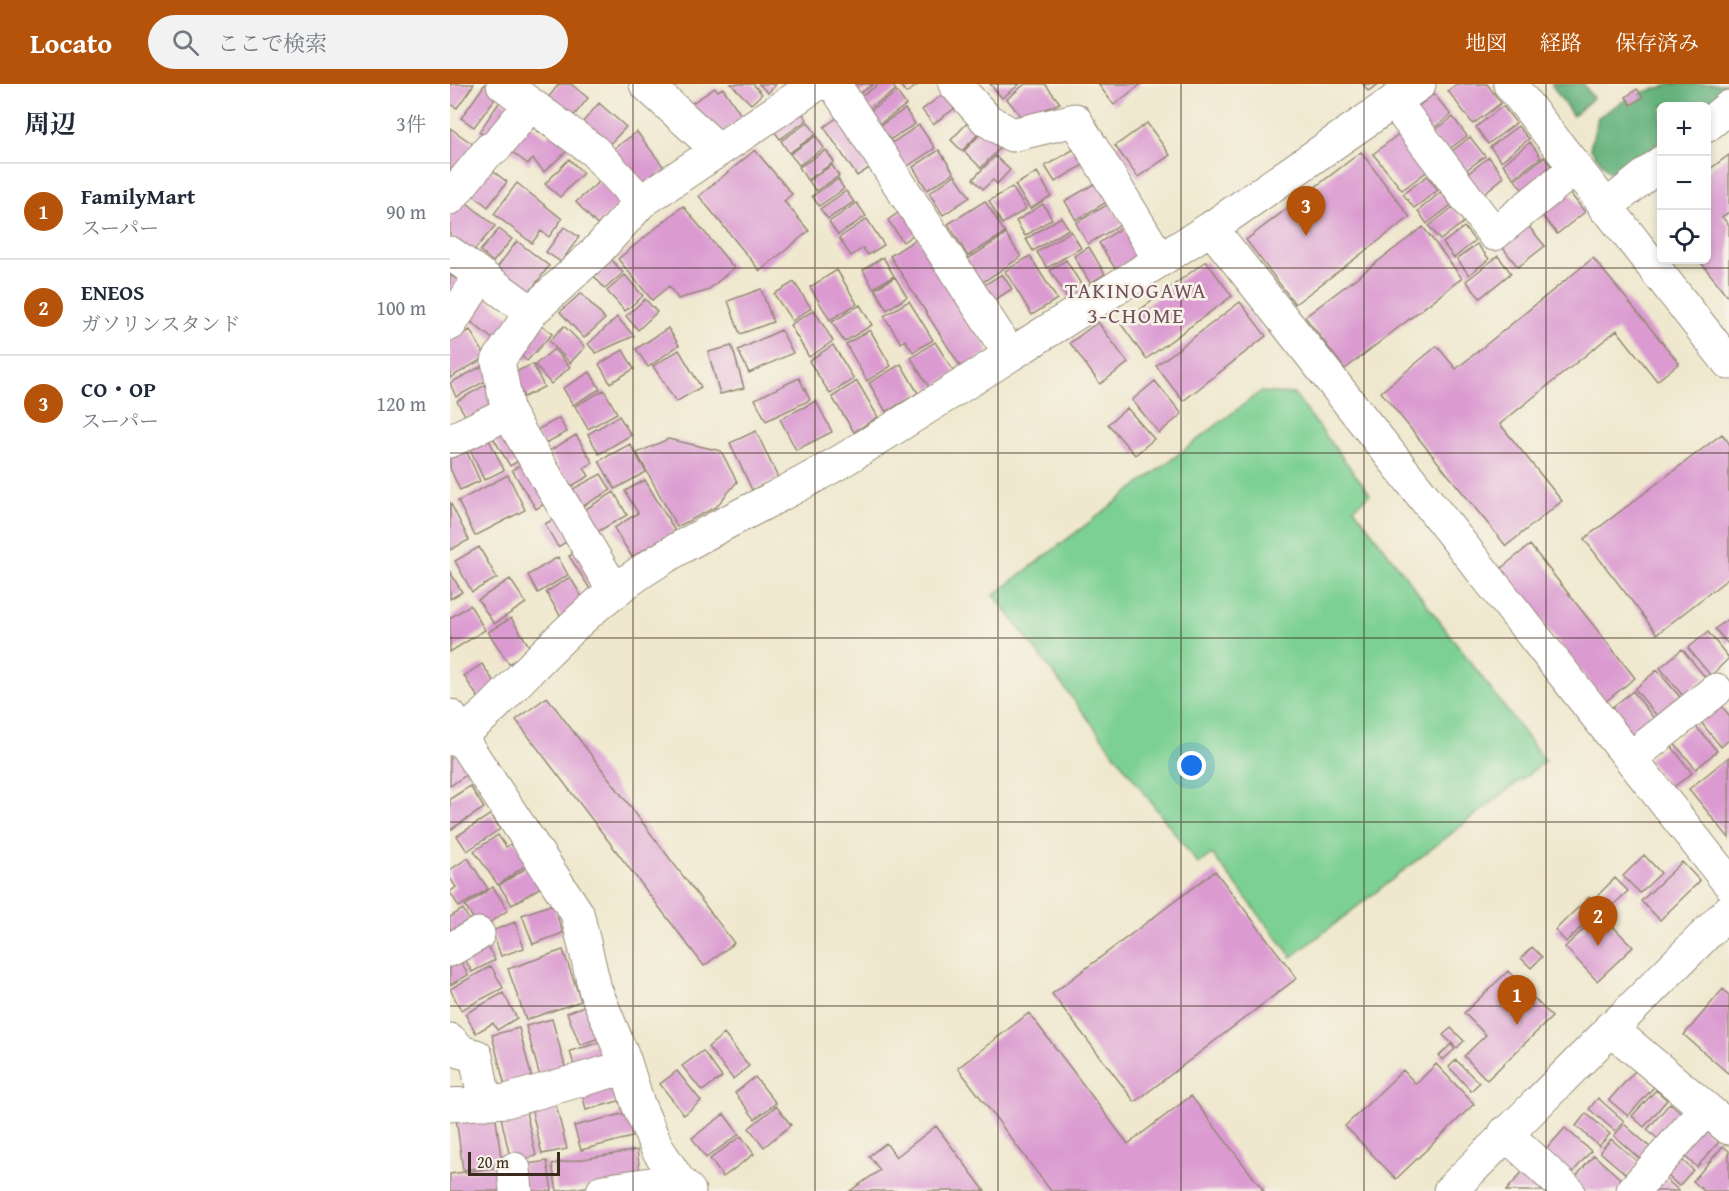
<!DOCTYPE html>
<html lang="ja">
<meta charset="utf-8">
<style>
:root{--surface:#fff;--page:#f2f2f3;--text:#1f2937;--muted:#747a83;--line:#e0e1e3;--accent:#b45309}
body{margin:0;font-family:"Gentium Book Plus","Noto Serif JP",serif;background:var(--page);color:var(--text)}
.controls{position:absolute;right:18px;top:18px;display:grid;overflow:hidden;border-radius:9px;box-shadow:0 3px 9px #0003}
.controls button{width:54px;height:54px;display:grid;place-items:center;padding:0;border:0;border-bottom:2px solid var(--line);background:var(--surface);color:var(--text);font:30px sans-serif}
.scale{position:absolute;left:18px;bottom:15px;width:92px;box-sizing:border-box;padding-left:6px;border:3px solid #3b2a1e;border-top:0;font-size:16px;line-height:21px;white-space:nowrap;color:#3b2a1e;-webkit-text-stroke:4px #f7f3e8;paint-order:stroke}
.you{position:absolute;left:742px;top:682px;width:21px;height:21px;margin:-15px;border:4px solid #fff;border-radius:50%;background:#1a73e8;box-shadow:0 0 0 9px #1a73e833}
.badge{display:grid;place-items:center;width:39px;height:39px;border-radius:50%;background:var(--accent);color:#fff;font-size:20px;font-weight:700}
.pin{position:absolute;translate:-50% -50px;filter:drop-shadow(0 2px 3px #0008)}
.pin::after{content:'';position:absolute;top:32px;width:21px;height:18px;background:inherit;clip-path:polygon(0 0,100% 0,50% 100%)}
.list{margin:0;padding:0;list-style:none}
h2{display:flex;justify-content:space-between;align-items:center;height:78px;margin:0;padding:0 24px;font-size:26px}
h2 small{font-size:20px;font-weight:400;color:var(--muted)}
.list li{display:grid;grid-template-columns:39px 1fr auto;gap:18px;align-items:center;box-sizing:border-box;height:96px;padding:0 24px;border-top:2px solid var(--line)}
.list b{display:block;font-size:22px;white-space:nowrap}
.list p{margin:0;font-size:20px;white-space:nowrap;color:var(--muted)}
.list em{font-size:20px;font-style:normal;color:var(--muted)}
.icon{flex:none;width:33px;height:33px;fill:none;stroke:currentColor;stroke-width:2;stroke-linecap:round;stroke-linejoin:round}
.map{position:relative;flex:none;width:1279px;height:1107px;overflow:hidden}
header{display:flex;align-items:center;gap:36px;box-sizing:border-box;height:84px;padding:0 30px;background:var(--accent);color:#fff}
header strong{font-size:28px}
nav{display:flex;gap:33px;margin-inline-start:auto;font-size:21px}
.search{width:420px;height:54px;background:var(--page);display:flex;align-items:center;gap:15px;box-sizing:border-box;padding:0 21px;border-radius:33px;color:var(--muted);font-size:22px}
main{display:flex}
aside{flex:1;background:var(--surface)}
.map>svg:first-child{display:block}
.green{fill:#7cd093;stroke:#5c7d58;stroke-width:1.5}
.forest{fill:#65b27d;stroke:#506e4e;stroke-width:1.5}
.building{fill:#db9bd1}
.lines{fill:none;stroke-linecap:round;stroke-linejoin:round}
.minor-casing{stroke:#958976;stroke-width:35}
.minor{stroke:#fff;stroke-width:33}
.grid{fill:none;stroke:#3b2a1e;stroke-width:1.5;stroke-opacity:0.55}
.labels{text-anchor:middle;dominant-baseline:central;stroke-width:5;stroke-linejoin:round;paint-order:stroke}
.neighbourhood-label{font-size:22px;letter-spacing:1.5px;fill:#73525d;stroke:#f7f3e8}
</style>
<header>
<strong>Locato</strong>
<div class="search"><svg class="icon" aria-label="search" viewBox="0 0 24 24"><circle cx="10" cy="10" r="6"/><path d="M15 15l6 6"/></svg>ここで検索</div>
<nav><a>地図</a><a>経路</a><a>保存済み</a></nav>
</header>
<main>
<aside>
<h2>周辺<small>3件</small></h2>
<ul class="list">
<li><span class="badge">1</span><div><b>FamilyMart</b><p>スーパー</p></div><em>90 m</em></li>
<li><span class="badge">2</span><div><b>ENEOS</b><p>ガソリンスタンド</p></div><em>100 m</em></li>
<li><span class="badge">3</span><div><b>CO・OP</b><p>スーパー</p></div><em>120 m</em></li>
</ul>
</aside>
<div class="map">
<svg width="1279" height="1107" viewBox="0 0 1279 1107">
<rect width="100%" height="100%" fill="#f7f3e8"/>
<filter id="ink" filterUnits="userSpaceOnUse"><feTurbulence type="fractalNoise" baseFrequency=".0167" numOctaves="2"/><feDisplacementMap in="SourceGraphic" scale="12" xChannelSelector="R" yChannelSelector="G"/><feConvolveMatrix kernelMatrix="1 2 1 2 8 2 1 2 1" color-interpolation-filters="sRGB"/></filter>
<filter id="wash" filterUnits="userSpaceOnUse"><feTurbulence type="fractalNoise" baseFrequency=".008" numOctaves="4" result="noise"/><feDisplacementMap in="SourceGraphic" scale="24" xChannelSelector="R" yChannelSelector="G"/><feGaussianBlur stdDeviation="1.35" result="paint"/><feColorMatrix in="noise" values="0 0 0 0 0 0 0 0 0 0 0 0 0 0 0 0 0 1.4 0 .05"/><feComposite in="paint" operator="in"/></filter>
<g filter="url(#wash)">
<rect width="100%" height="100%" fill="#efe8ce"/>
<!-- green -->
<path class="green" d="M810,308l34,2 76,100 -16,14 191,253 -253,196 -80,-103 -14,10 -204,-269z"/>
<!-- forest -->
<path class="forest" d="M1101,0h33l9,14 -20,18z
M1223,0h56v10l-23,12h-44l-1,33 -25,31 -27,2 -19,-24 8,-31 35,-22z"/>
<g id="blocks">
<!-- building -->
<path class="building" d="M0,0h24l-17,24 -7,-4z
M35,0l15,8 -26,35 -13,-9z
M109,0h12l17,14 -16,20 -24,-20z
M281,0h22l9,10 -11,10z
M309,0h17l-8,9z
M395,0h29l-20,13z
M429,0h12l5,6 -33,23 -8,-12z
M449,0h20l-13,9z
M540,0h30l-18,14z
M575,0h20l15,19 -37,16 -16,-20z
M648,0h43l-27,21z
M913,0h16l-11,7z
M1007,0h30l14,19 -28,21 -25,-33z
M265,4l3,3 5,-3 20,30 -29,20 -26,-32z
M1187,5l6,8 -12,8 -5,-8z
M497,7l11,15 -25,18 -11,-14z
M447,8l9,13 -34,24 -9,-13z
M984,10l17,21 -24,18 -16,-21z
M51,16l13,9 -22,31 -13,-8z
M149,19l27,24 -20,21 -24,-25z
M1053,22l13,17 -28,21 -12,-17z
M349,24l8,12 -27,19 -9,-12z
M455,25l10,15 -27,17 -9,-15z
M391,31l33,50 -17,11 -33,-49z
M1003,33l14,19 -23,17 -14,-19z
M522,34l11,11 -21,22 -11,-11z
M358,38l8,12 -27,19 -8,-12z
M77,39l19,14 8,-7 16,18 -26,24 -11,-13 -5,5 -21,-16z
M697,39l23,32 -32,22 -23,-31z
M469,41l16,23 -33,22 -15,-24z
M1068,42l11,13 -28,22 -11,-14z
M0,44l24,17 -24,29z
M535,45l17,17 -21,22 -17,-17z
M187,48l29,38 -25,18 -29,-38z
M950,49l29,37 -27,20 -29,-36z
M366,52l8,12 -25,17 -9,-11z
M1020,53l15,19 -24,18 -14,-19z
M1080,58l11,15 -27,21 -11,-14z
M626,64l9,16 -30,18 -10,-16z
M305,66l37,44 -8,7 25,30 -49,40 -61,-75z
M376,66l8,12 -27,18 -8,-13z
M489,66l15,23 -27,17 -14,-23z
M911,68l49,65 -115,87 -49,-64z
M1279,71v57l-7,5 7,8v73l-30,-38h7v-88z
M545,72l15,14 -13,14 -4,-4 -10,9 -10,-10z
M1039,73l15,20 -26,21 -16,-20z
M1094,73l10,13 -29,23 -10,-13z
M119,75l14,14 -23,24 -15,-13z
M382,81l7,11 -23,15 -7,-10z
M40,85l17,13 -19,25 -17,-14z
M587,88l14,24 -21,13 -15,-24z
M505,91l15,22 -27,18 -14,-22z
M977,92l11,14 -24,18 -11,-14z
M388,95l6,10 -25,17 -7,-10z
M150,97l20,23 -23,21 -21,-23z
M649,97l11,19 -34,20 -11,-19z
M67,99l45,36 -13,18 -8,-6 -9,12 -38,-29z
M562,103l14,22 -24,15 -13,-23z
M1115,103l20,25 -28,22 -20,-25z
M396,107l8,11 -26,17 -8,-10z
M991,108l10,13 -24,19 -9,-13z
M11,114l34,28 -24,28 -21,-18v-25z
M535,117l20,32 -37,23 -20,-32z
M407,119l9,13 -28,19 -9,-13z
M660,119l12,21 -34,20 -12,-21z
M593,120l9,15 -27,17 -9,-15z
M233,122l51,62 -27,23 -29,8 -9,-13 -17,14 -34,-41z
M458,122l15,22 -20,14 -15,-22z
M1003,123l11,15 -24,18 -11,-14z
M611,133l8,12 -36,22 -7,-12z
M417,135l17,26 -16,10 -5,-7 -12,8 -12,-18z
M1075,138l20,24 -27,21 -19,-24z
M114,143l15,10 -18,25 -15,-10z
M673,143l18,27 -25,16 -17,-27z
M973,143l39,51 -117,91 -40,-52z
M1014,143l11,14 -21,17 -11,-15z
M49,145l13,10 -19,23 -13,-11z
M621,147l10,17 -34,20 -10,-16z
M556,150l15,23 -41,27 -15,-23z
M468,154l71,113 -27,18 -72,-113z
M67,157l32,25 -21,28 -32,-25z
M1027,160l12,15 -20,16 -12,-16z
M639,163l16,27 -15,9 -16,-27z
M157,170l16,19 -18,16 -16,-19z
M580,172l27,43 -25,16 -27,-44z
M1048,172l13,17 -31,25 -14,-17z
M433,173l11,19 -21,12 -10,-18z
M1143,174l86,105 -22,18 -40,-51 -117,94 62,77 -56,45 -125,-154 56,-46 19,23z
M616,176l18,29 -16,10 -18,-29z
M756,177l26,35 -86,63 -25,-35z
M387,186l20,34 -27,16 -20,-33z
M552,190l10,15 -21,13 -10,-15z
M0,191l17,11 -17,24z
M175,191l18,21 -18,15 -18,-20z
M445,193l12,20 -20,13 -12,-21z
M344,198l17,26 -19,13 -18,-27z
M311,205l12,33 -33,12 -12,-33z
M131,209l24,26 -21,19 -24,-26z
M33,212l28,22 -17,22 -28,-22z
M195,215l12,13 -19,18 -12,-14z
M459,217l24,39 -20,12 -8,-12 -4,3 -17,-27z
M790,218l26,34 -83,65 -27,-35z
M410,221l12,20 -28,17 -12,-20z
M364,226l19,31 -24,16 -19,-32z
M167,233l17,19 -38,17 -8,-9z
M89,238l13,12 -25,27 -13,-12z
M648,238l30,41 -28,21 -30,-41z
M114,242l21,21 -15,16 -21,-22z
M218,244l11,17 -31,22 -12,-18z
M20,246l16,27 -36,21v-37z
M331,246l12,23 -44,20 -11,-23z
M420,246l21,36 -24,15 -21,-37z
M485,258l20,31 -25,16 -19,-31z
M383,261l21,34 -24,15 -21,-33z
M282,262l12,42 -24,6 -12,-42z
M104,265l16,18 -19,17 -16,-19z
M173,266l11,19 -24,14 -11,-19z
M229,266l22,37 -25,15 -23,-36z
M36,280l7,13 -37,20 -6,-14z
M83,280l11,23 -20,10 -11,-24z
M451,280l17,29 -32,19 -17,-29z
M140,288l10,17 -27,16 -10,-17z
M349,294l11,22 -44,21 -11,-22z
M407,297l21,36 -24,15 -22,-35z
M705,297l27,33 -23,19 -27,-33z
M37,300l13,21 -31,17 -12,-21z
M154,306l13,23 -29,16 -13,-23z
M366,317l16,31 -36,18 -16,-31z
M677,324l27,31 -19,16 -27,-31z
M169,332l12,19 -32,19 -11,-20z
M109,334l8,14 -25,13 -7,-14z
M56,336l22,35 -18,11 -21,-35z
M306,347l22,47 -26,12 -22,-47z
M1272,350l7,9v135l-72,56 -73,-95z
M126,351l17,28 -9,5 5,8 -19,11 -21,-36z
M38,354l16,32 -20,10 -15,-33z
M218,355l53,12 16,31 -21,25 -39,20 -40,-74z
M180,360l16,28 -31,17 -16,-28z
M16,366l14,31 -20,9 -10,-22v-11z
M79,376l24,39 -17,10 -24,-39z
M151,390l10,16 -28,16 -10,-17z
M58,391l17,35 -50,26 -17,-35z
M195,396l30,51 -43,26 -18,-29 24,-15 -13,-22z
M164,408l13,23 -30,17 -13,-22z
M0,418l19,38 -19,10z
M110,431l14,22 -16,10 -13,-23z
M1080,461l105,133 -30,24 -105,-133z
M29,463l18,31 -25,14 -17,-31z
M135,463l20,32 -15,10 -21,-33z
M108,473l10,18 -30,18 -10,-18z
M0,488l12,20 -12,7z
M120,493l15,25 -24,15 -15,-25z
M60,495l16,24 -32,21 -16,-24z
M20,521l15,25 -35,22v-34z
M61,534l20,31 -22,15 -21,-32z
M1279,534v25l-1,1 -13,-15z
M1258,548l21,26 -18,18 -23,-28z
M1232,565l23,28 -22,19 -23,-28z
M32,580l15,22 -18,13 -15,-23z
M1207,586l23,27 -23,19 -22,-27z
M1183,607l23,30 -23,18 -23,-30z
M97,613l187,246 -30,23 -188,-246z
M1270,620l9,11v25l-8,7 -21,-26z
M1244,640l23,27 -21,18 -23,-27z
M1219,659l23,30 -21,16 -23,-30z
M6,669l13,20 -19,13v-29z
M1279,673v81l-40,-49z
M20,702l14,22 -34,22v-31z
M41,730l9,15 -33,22 -10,-15z
M48,751l8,12 9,-6 15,21 -32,23 -24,-34z
M1194,771l17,18 -21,20 -17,-17z
M18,774l20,31 -29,18 -9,-15 6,-5 -6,-9v-8z
M1232,778l18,19 -40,39 -19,-19z
M81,781l13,20 -32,20 -13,-20z
M765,787l82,107 -162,124 -83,-108z
M1165,794l13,13 -19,18 -12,-13z
M43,803l15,23 -28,19 -15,-23z
M1139,813l11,12 -34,33 -11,-12z
M103,820l10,29 -30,11 -11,-29z
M13,825l11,20 -24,15v-27z
M1150,829l33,34 -36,34 -32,-34z
M65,838l9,26 -23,8 -9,-25z
M33,853l12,23 -23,12 -12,-23z
M1082,863l10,10 -11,11 -10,-10z
M113,866l18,51 -55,19 -18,-51z
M7,870l11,21 -18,10v-27z
M41,882l12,22 -42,22 -11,-21z
M1058,887l44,46 -65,63 -23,-24 22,-21 -22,-22z
M1273,905l6,6v79l-45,-39z
M53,909l14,25 -20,12 -4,-7 -17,10 -11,-19z
M136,921l13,33 -19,7 -13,-32z
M579,929l99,131 63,-48 73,95h-213l-93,-123z
M102,935l14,51 -26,7 -14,-51z
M69,944l13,51 -27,7 -13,-51z
M1001,944l13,13 -7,7 -14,-13z
M274,950l25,32 -16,13 -25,-32z
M155,957l7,21 -36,11 -6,-22z
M1001,960l4,5 -12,11 -4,-4z
M253,967l19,26 -20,14 -20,-25z
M1006,976l23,23 -8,8 -22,-24z
M986,980l38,40 -78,75 -51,-53 58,-56 13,14z
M227,987l24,30 -17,14 -24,-31z
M1185,987l19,16 -26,29 -19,-16z
M305,993l21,26 -21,16 -20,-26z
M170,994l6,21 -40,11 -5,-21z
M1206,1006l11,10 -23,27 -12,-11z
M1148,1014l26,23 -9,10 -26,-22z
M105,1017l12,48 -25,5 -11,-47z
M1220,1019l21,18 -23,26 -21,-17z
M326,1022l15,19 -27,22 -15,-19z
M75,1023l11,49 -25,6 -11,-49z
M45,1028l7,53 -39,5 -7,-53z
M180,1028l6,24 -55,14 -7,-24z
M1136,1029l24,21 -11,12 -23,-20z
M274,1030l15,20 -33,24 -14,-20z
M1247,1039l22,19 -22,25 -22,-19z
M1174,1040l27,24 -10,12 -27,-24z
M486,1042l49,65h-135l30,-21 -11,-14 17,-13 10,14z
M1115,1044l26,23 -23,27 -27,-23z
M291,1052l13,18 -31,23 -13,-18z
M1161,1055l28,24 -11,13 -28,-24z
M1273,1062l6,5v40h-25l-11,-10z
M187,1066l4,29 -84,12 -5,-27z
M1223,1068l20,18 -14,16 -20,-18z
M1144,1071l31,28 -7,8h-33l-12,-11z
M97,1077l5,30h-27l-4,-26z
M52,1083l3,24h-55v-17z
M1206,1086l23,21h-43z
M1073,1087l23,20h-40z"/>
</g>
</g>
<g filter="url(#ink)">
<use href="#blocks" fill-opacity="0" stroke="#958976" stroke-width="1.5"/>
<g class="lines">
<defs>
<path id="minor" d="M53,0l91,67 47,51
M196,0l72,66
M384,0l176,270
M505,0l32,36 25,15 63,-15 85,140
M1060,0l219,279
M944,17l100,133 80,-65
M1256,42l23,-19
M44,65l36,-44
M0,114l40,-49
M1155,124l57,-46
M761,144l518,655
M0,169l81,59
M0,240l30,-47
M0,357l58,-28
M165,508l-107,-179 -10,-52 33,-49 66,-61 44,-49 176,-118
M0,632l9,19 118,178 18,76 30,73 13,42 19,44 21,32 11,11
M0,655c30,-15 49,-38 72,-62 27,-28 56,-57 86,-81 74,-59 165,-92 245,-142l358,-226 208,-144
M1181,674l85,-68
M0,866l28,-16
M1160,944l119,100
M0,956l12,12 14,4 9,47
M0,1021l56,-4 120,-34
M1055,1049l63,58
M64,1085l2,22
M153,1107l75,-11
M1000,1107l279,-280
M1183,1107l73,-82"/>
</defs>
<!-- minor casing -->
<use href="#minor" class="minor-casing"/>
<!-- minor -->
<use href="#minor" class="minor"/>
</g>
</g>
<!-- grid -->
<path class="grid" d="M183,0v1107M365,0v1107M548,0v1107M731,0v1107M914,0v1107M1096,0v1107M0,184h1279M0,369h1279M0,554h1279M0,738h1279M0,922h1279"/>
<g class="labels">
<!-- neighbourhood labels -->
<g class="neighbourhood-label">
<text x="686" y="206">TAKINOGAWA<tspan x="686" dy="25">3-CHOME</tspan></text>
</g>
</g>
</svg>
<div class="controls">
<button>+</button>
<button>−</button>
<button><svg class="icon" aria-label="locate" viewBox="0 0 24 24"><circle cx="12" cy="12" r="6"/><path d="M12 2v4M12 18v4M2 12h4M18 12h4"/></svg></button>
</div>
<div class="scale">20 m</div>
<div class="you"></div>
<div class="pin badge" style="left:1067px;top:941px">1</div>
<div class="pin badge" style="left:1148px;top:862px">2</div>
<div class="pin badge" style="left:856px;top:152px">3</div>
</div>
</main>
